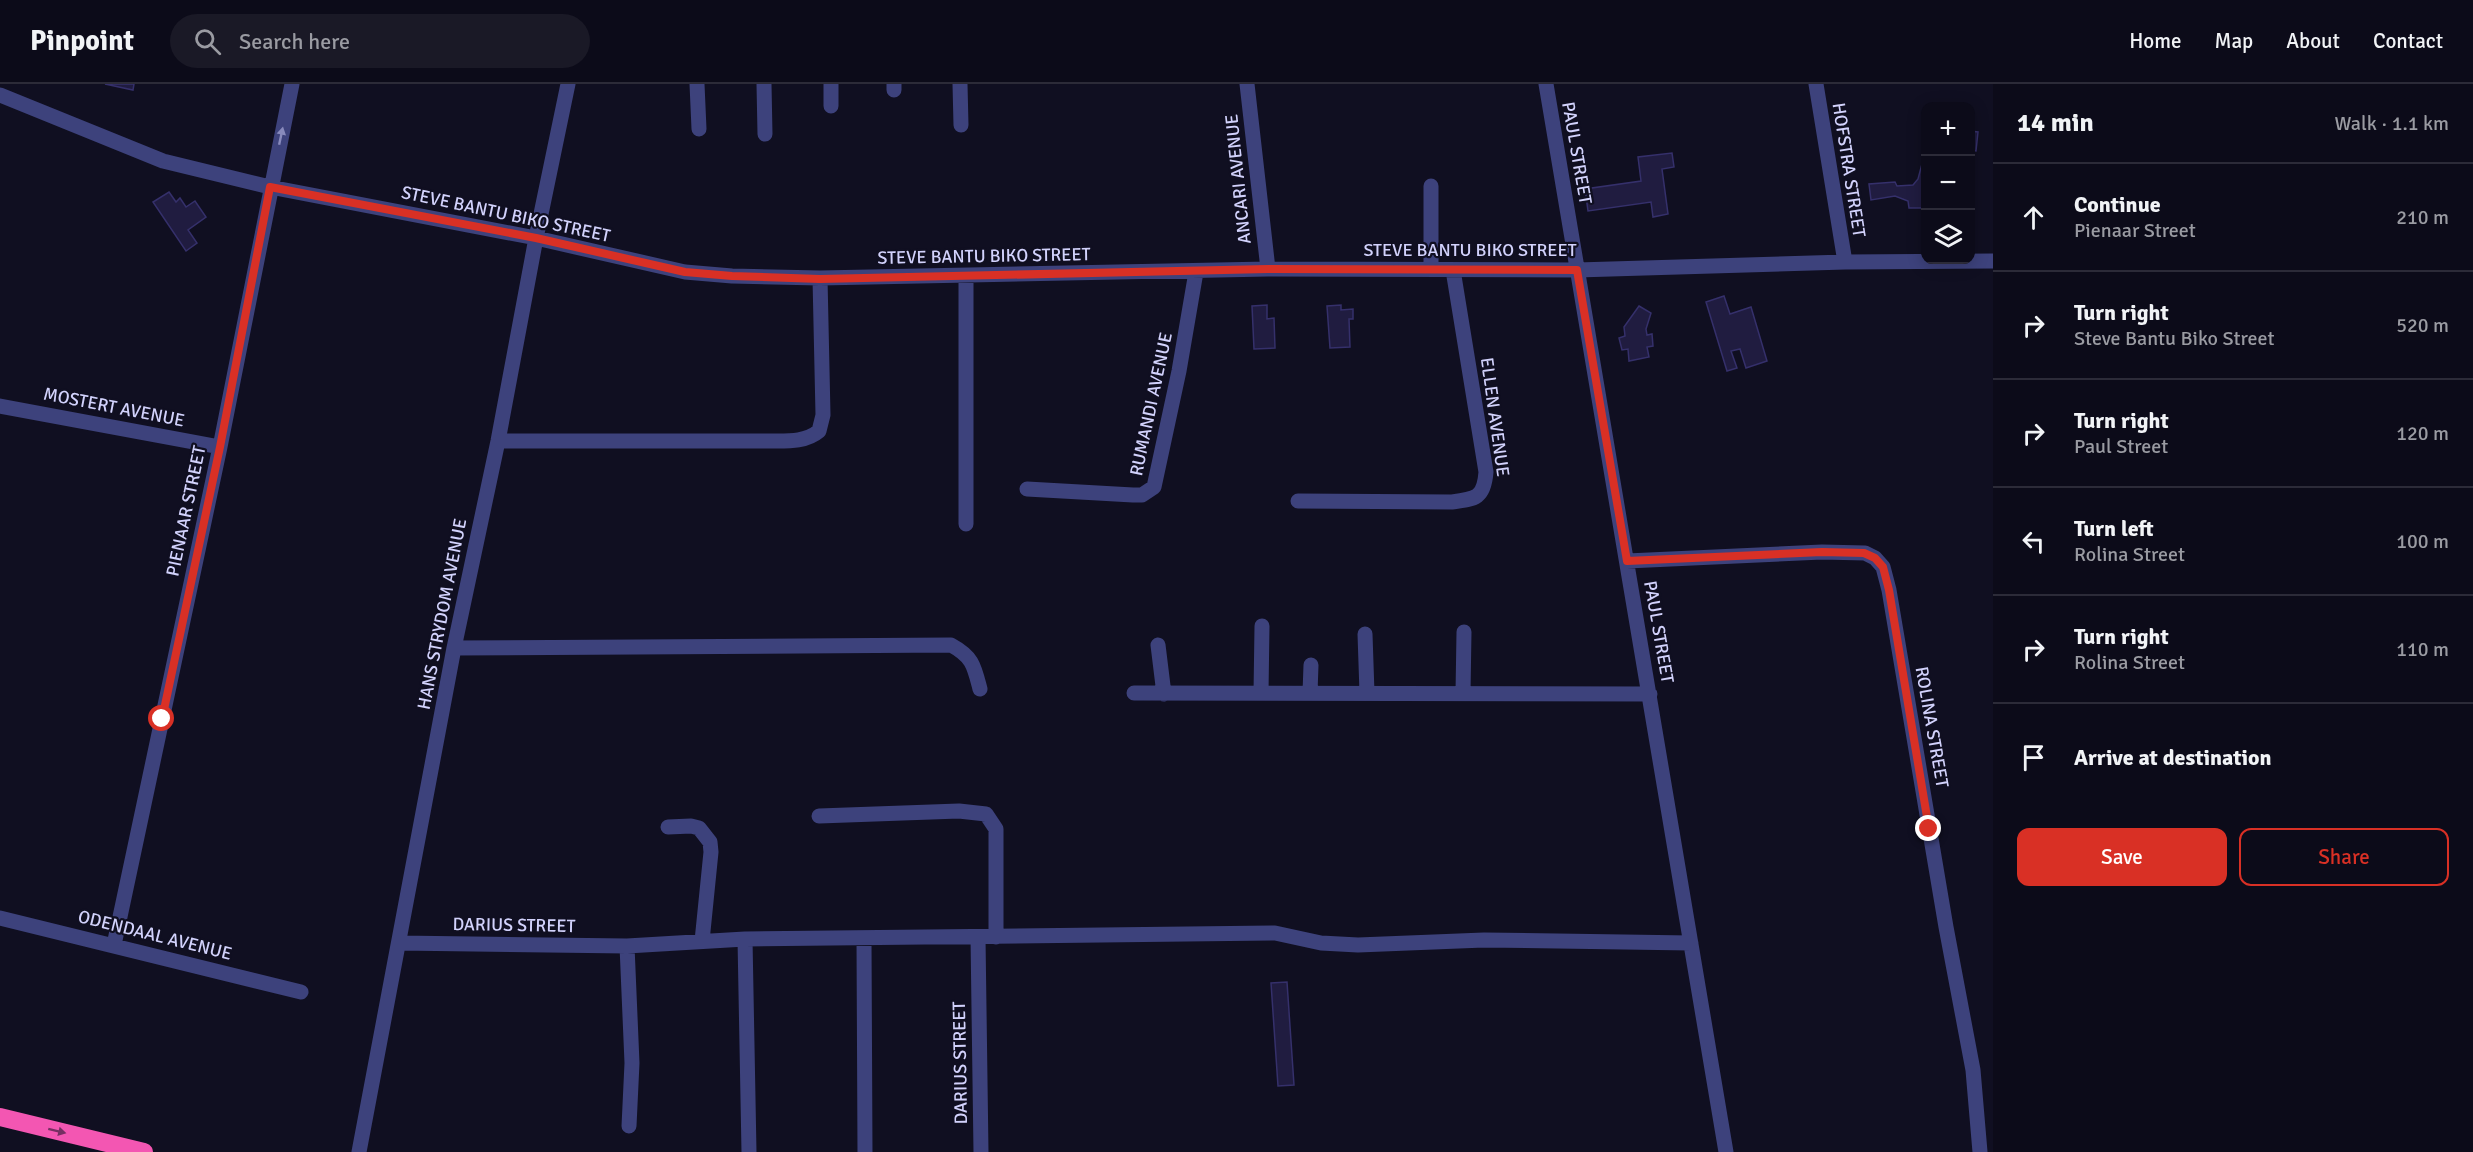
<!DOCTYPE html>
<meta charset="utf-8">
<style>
:root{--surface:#0c0b19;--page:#1a1926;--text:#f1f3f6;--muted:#9a9ba2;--line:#2c2b38;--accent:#d93025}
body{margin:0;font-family:Signika,sans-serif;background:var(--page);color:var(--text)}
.controls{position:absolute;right:18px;top:18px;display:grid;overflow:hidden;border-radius:12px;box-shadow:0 3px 15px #0003}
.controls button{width:54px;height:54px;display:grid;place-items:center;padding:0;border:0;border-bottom:2px solid var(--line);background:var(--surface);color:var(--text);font:30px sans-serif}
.stop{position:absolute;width:18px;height:18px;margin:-14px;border:4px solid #d93025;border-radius:50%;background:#fff}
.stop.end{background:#d93025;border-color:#fff;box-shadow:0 2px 6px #0008}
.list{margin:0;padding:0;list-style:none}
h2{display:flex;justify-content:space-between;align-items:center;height:78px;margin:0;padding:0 24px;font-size:26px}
h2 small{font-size:20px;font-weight:400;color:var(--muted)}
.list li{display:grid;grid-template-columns:39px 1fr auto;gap:18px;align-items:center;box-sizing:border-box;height:108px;padding:0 24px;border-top:2px solid var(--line)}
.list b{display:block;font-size:22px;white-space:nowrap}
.list p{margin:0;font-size:20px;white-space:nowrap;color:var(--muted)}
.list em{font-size:20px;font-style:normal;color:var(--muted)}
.actions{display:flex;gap:12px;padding:18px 24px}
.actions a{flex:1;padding:14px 0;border:2px solid var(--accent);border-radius:12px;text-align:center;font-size:21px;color:var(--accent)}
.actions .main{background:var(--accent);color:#fff}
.icon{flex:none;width:33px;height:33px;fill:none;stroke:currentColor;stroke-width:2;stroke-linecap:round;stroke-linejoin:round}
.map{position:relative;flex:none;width:1993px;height:1068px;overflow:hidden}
header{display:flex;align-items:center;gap:36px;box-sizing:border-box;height:84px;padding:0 30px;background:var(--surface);border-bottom:2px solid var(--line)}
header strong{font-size:28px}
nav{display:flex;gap:33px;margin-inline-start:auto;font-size:21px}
.search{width:420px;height:54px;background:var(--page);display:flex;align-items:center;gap:15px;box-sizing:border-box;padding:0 21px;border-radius:33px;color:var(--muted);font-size:22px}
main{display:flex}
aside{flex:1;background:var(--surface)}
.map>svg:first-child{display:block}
.building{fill:#201c40;stroke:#35306b;stroke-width:1.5}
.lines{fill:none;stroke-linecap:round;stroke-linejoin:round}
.minor{stroke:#3d427c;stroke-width:15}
.highway{stroke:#f356b2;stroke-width:18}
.oneway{fill:#888abc}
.oneway2{fill:#762f62}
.route{stroke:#d93025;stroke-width:8}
.labels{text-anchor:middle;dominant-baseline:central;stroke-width:4.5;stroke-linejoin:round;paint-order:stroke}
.street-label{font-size:18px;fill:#d2d2fc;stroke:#100f21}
</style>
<header>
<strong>Pinpoint</strong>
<div class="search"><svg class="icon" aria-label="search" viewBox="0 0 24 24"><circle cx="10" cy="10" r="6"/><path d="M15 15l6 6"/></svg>Search here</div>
<nav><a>Home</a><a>Map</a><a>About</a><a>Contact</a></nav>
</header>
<main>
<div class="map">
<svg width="1993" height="1068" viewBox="0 0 1993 1068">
<rect width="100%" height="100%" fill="#100f21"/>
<!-- building -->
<path class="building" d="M105,0h29l-1,6z
M1970,47l8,1 -2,19 -6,-1z
M1926,65v59h-17l-1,-7 -13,-5 -24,4 -2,-16 26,-2 2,4 16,-1 5,-6z
M1672,69l2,14 -12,2 6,45 -15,3 -2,-15 -63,9 -3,-22 56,-8 -3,-24z
M169,108l7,10 4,-4 6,9 9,-6 11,16 -18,13 9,13 -11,8 -33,-49z
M1724,212l6,18 21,-7 16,54 -21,7 -6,-19 -9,2 6,17 -10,3 -21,-69z
M1267,221v14l7,-1 1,30 -21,1 -2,-43z
M1341,221v5l12,-1v10h-4l1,28 -20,1 -3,-42z
M1639,222l12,7 -5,16 1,6 5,-1 1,12 -6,1 2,10 -20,4 -1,-12 -6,1 -3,-12 6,-2 -1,-9z
M1287,898l7,103 -16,1 -7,-103z"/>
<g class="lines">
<!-- minor -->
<path class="minor" d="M697,0l2,45
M764,0l1,50
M831,0v22
M894,0v6
M960,0l1,41
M1247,0l21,185
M1546,0l180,1068
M1816,0l29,178
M0,11l163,66 107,26 266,51 149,34 47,4 88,2 448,-9 309,1 268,-8 148,-1
M1431,102v83
M966,193v247
M0,322l220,41
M498,357h274c16,0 34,1 47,-10l4,-16 -3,-137
M1027,405l106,6h9l12,-8 25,-116 17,-99
M1298,417l154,1c24,-3 32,-4 34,-30l-33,-202
M1627,477l195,-9 43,1 10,5 8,9 6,23 57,337 27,143 7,82
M1365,550l2,59
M1158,561l6,49
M454,564l497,-3c22,12 23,21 29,44
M1134,609l516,1
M1261,609l1,-67
M1310,609l1,-28
M1463,609l1,-61
M819,732l140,-5 27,3 10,15v108
M668,743l23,-1 8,2 11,14 1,10 -9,89
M0,834l301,74
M978,853l3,215
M745,855l4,213
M864,855l1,213
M399,859l228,3 118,-7 530,-6 46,10 37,2 126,-5 207,3
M114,861l106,-498 72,-363
M627,862l5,117 -3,63
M359,1068l95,-504 44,-207 38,-203 32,-154"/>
<!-- highway -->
<path class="highway" d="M0,1033l144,35"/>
</g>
<!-- one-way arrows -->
<defs><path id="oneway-solid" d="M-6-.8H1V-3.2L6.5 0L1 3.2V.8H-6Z" transform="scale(1.5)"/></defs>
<use class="oneway" href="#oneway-solid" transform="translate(281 52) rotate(-78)"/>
<use class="oneway2" href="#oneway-solid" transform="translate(57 1047) rotate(14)"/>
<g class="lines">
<!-- route -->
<path class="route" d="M162,635l58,-272 50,-260 266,51 149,34 47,4 88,3 448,-10 309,1 50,291 195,-9 42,1 11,5 8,9 6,23 40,239"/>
</g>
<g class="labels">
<!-- street labels -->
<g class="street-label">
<text transform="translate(1577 69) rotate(80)">PAUL STREET</text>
<text transform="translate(1849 86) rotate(81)">HOFSTRA STREET</text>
<text transform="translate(1238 95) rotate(-96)">ANCARI AVENUE</text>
<text transform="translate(506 130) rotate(12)">STEVE BANTU BIKO STREET</text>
<text x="1470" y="166">STEVE BANTU BIKO STREET</text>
<text transform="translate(984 172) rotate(-1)">STEVE BANTU BIKO STREET</text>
<text transform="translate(1151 320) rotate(-78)">RUMANDI AVENUE</text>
<text transform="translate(114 323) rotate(11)">MOSTERT AVENUE</text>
<text transform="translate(1495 333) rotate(82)">ELLEN AVENUE</text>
<text transform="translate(186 427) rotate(-78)">PIENAAR STREET</text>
<text transform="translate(442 530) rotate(-79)">HANS STRYDOM AVENUE</text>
<text transform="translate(1659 548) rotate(80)">PAUL STREET</text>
<text transform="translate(1932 643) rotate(80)">ROLINA STREET</text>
<text transform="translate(514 841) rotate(1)">DARIUS STREET</text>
<text transform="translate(155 851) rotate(14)">ODENDAAL AVENUE</text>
<text transform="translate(960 979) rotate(-91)">DARIUS STREET</text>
</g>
</g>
</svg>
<div class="controls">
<button>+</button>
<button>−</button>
<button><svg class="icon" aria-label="layers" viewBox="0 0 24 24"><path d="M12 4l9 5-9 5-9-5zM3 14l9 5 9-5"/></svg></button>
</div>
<div class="stop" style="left:162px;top:635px"></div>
<div class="stop end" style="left:1929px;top:745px"></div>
</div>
<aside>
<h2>14 min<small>Walk · 1.1 km</small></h2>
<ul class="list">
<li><svg class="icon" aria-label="ahead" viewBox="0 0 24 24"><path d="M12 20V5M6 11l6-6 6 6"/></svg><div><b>Continue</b><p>Pienaar Street</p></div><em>210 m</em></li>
<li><svg class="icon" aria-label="right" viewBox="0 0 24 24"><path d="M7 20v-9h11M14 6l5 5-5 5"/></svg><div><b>Turn right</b><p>Steve Bantu Biko Street</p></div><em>520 m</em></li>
<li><svg class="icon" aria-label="right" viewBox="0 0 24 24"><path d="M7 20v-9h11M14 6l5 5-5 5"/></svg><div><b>Turn right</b><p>Paul Street</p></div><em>120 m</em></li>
<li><svg class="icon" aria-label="left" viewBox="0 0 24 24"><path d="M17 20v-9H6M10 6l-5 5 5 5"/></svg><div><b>Turn left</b><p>Rolina Street</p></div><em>100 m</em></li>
<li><svg class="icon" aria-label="right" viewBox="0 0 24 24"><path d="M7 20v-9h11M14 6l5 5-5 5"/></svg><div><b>Turn right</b><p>Rolina Street</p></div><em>110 m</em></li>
<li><svg class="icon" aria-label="arrive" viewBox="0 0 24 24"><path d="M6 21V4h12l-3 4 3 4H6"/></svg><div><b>Arrive at destination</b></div></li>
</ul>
<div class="actions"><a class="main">Save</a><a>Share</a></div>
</aside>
</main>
